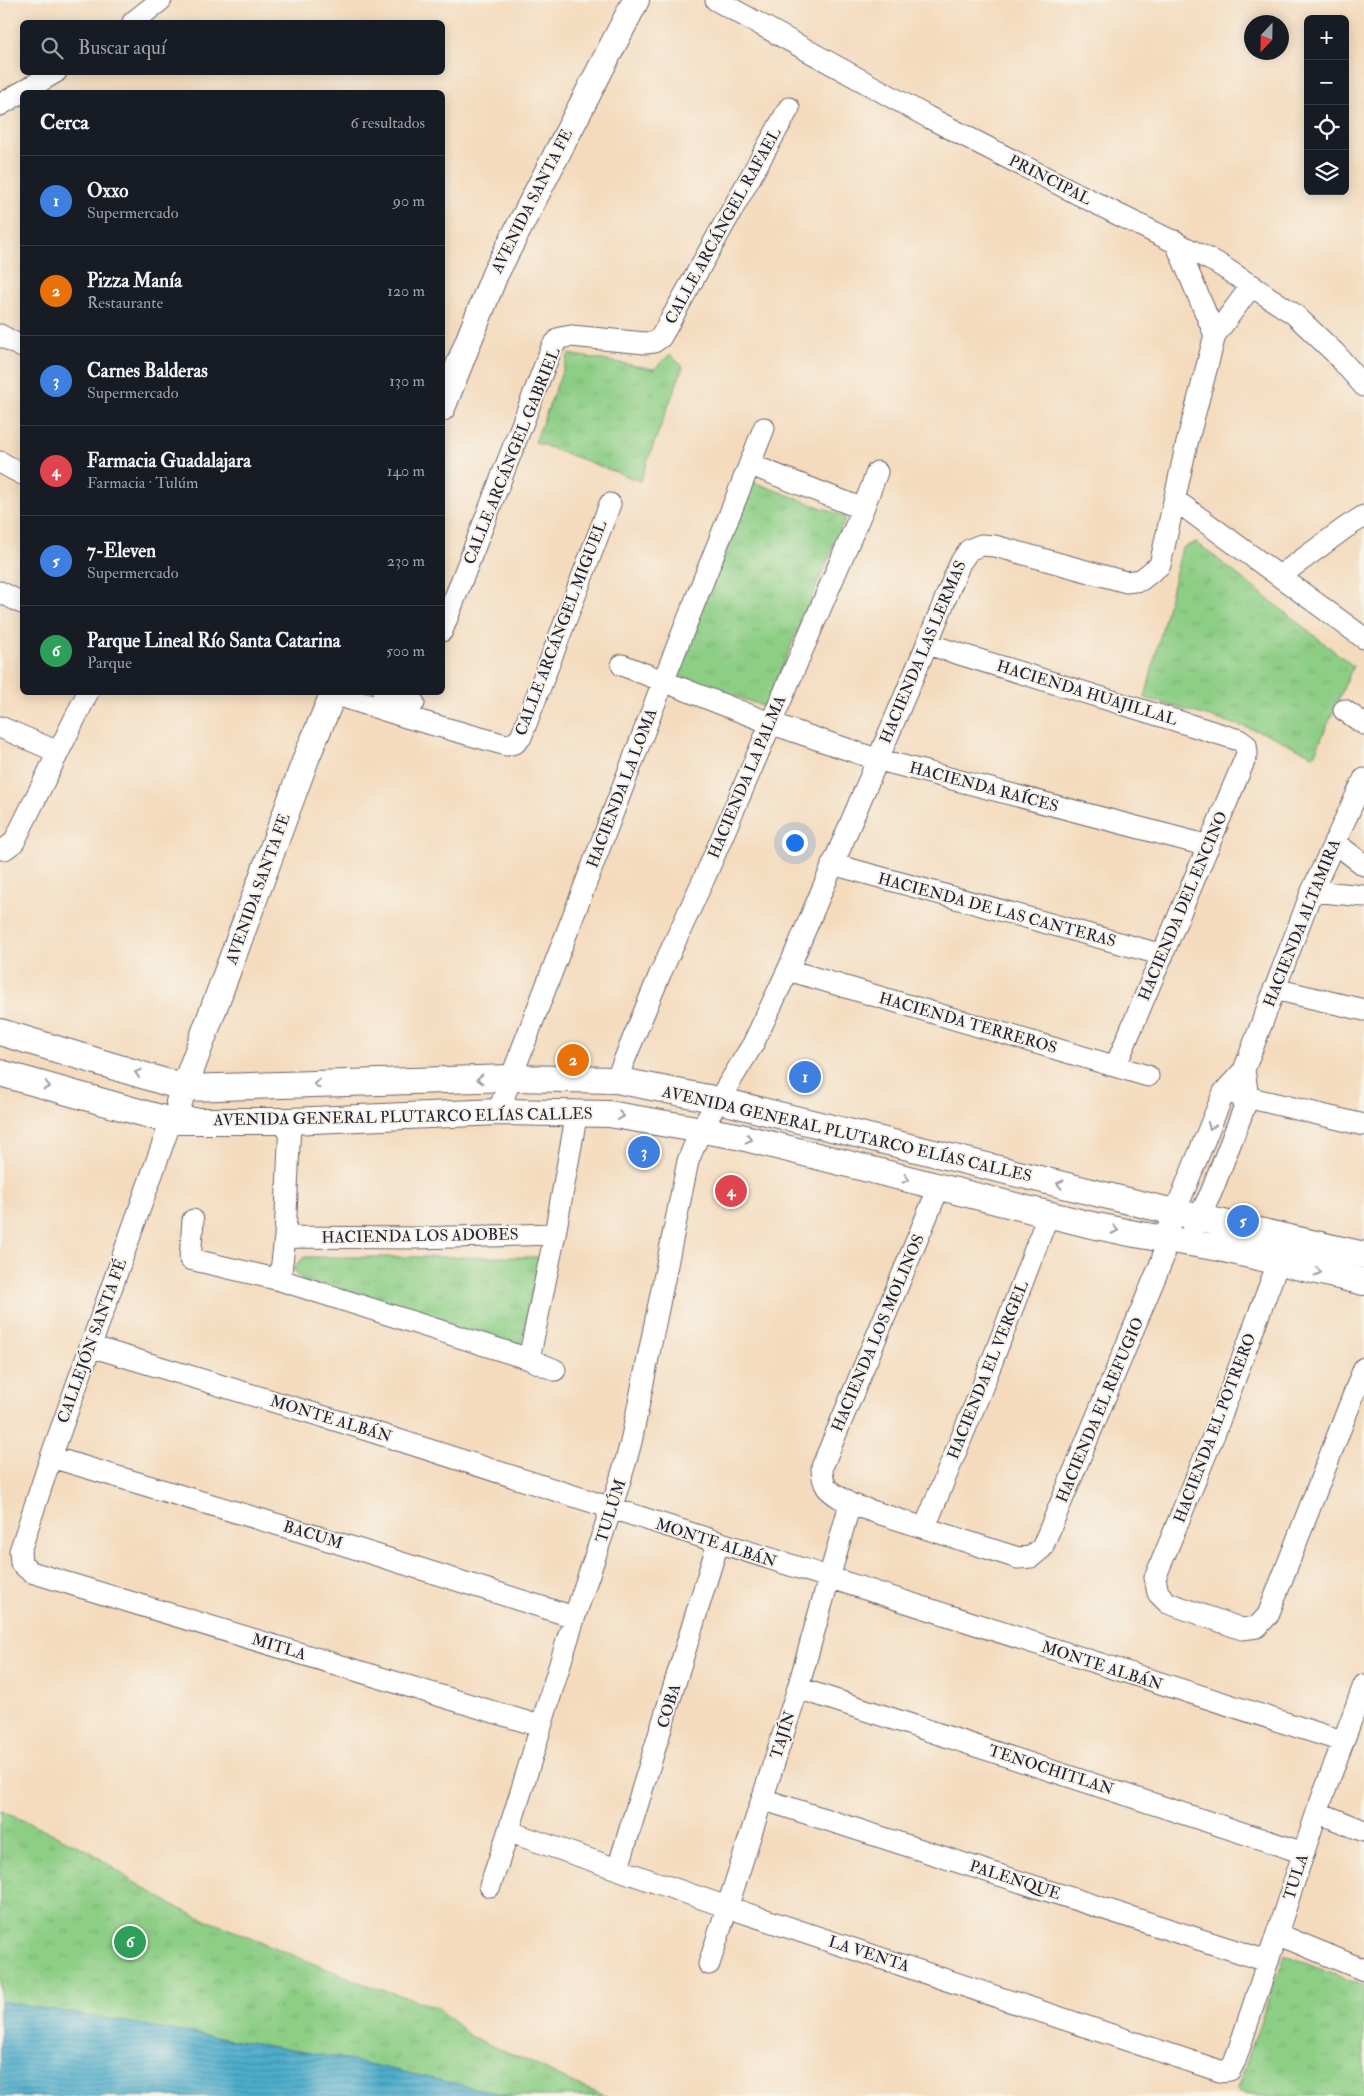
<!DOCTYPE html>
<html lang="es">
<meta charset="utf-8">
<style>
:root{--surface:#171b24;--page:#242831;--text:#f1f3f6;--muted:#9ea1a6;--line:#363941;--accent:#1f6fb2}
body{margin:0;font-family:"IM FELL Double Pica",serif;background:var(--page);color:var(--text)}
.controls{position:absolute;right:15px;top:15px;display:grid;overflow:hidden;border-radius:8px;box-shadow:0 2px 12px #0003}
.controls button{width:45px;height:45px;display:grid;place-items:center;padding:0;border:0;border-bottom:1px solid var(--line);background:var(--surface);color:var(--text);font:25px sans-serif}
.compass{position:absolute;left:1244px;top:15px;width:45px;height:45px;border-radius:50%;background:var(--surface);box-shadow:0 2px 12px #0003;rotate:202deg}
.you{position:absolute;left:794px;top:842px;width:18px;height:18px;margin:-12px;border:4px solid #fff;border-radius:50%;background:#1a73e8;box-shadow:0 0 0 8px #1a73e833}
.badge{display:grid;place-items:center;width:32px;height:32px;border-radius:50%;background:var(--accent);color:#fff;font-size:16px;font-weight:700}
.pin{position:absolute;translate:-50% -50%;border:2px solid #fff;box-shadow:0 1px 5px #0006}
.list{margin:0;padding:0;list-style:none}
h2{display:flex;justify-content:space-between;align-items:center;height:65px;margin:0;padding:0 20px;font-size:21px}
h2 small{font-size:16px;font-weight:400;color:var(--muted)}
.list li{display:grid;grid-template-columns:32px 1fr auto;gap:15px;align-items:center;box-sizing:border-box;height:90px;padding:0 20px;border-top:1px solid var(--line)}
.list b{display:block;font-size:19px;white-space:nowrap}
.list p{margin:0;font-size:16px;white-space:nowrap;color:var(--muted)}
.list em{font-size:16px;font-style:normal;color:var(--muted)}
.icon{flex:none;width:28px;height:28px;fill:none;stroke:currentColor;stroke-width:2;stroke-linecap:round;stroke-linejoin:round}
.map{position:relative;flex:none;width:1364px;height:2096px;overflow:hidden}
.search{position:absolute;background:var(--surface);box-shadow:0 2px 12px #0003;left:20px;top:20px;width:425px;height:55px;display:flex;align-items:center;gap:12px;box-sizing:border-box;padding:0 18px;border-radius:8px;color:var(--muted);font-size:19px}
.panel{position:absolute;background:var(--surface);box-shadow:0 2px 12px #0003;left:20px;top:90px;width:425px;height:605px;border-radius:8px}
.map>svg:first-child{display:block}
.park{fill:url(#park-tufts);stroke:#587860}
.water{fill:url(#water-rules);stroke:#386884}
.lines{fill:none;stroke-linecap:round;stroke-linejoin:round}
.minor-casing{stroke:#6c6369;stroke-width:23}
.tertiary-casing{stroke:#6c6369;stroke-width:28}
.minor{stroke:#fff;stroke-width:21}
.tertiary{stroke:#fff;stroke-width:26}
.oneway{stroke:#9c9ca7}
.labels{text-anchor:middle;dominant-baseline:central;stroke-width:4;stroke-linejoin:round;paint-order:stroke}
.street-label{font-size:16px;fill:#22223b;stroke:#f7f3e8}
</style>
<div class="map">
<svg width="1364" height="2096" viewBox="0 0 1364 2096">
<defs>
<pattern id="park-tufts" width="24" height="20" patternUnits="userSpaceOnUse" patternTransform="scale(1.25)"><rect width="24" height="20" fill="#8dce85"/><path d="M3 7l-1-3M5 7V3M7 7l1-3M15 17l-1-3M17 17v-4M19 17l1-3" fill="none" stroke="#79b174"/></pattern>
<pattern id="water-rules" width="6" height="5" patternUnits="userSpaceOnUse" patternTransform="scale(1.25)"><rect width="6" height="5" fill="#4dadcc"/><path d="M0 2.5h6" fill="none" stroke="#408ca7"/></pattern>
</defs>
<rect width="100%" height="100%" fill="#f7f3e8"/>
<filter id="ink" filterUnits="userSpaceOnUse"><feTurbulence type="fractalNoise" baseFrequency=".02" numOctaves="2"/><feDisplacementMap in="SourceGraphic" scale="10" xChannelSelector="R" yChannelSelector="G"/><feConvolveMatrix kernelMatrix="1 2 1 2 8 2 1 2 1" color-interpolation-filters="sRGB"/></filter>
<filter id="wash" filterUnits="userSpaceOnUse"><feTurbulence type="fractalNoise" baseFrequency=".0096" numOctaves="4" result="noise"/><feDisplacementMap in="SourceGraphic" scale="20" xChannelSelector="R" yChannelSelector="G"/><feGaussianBlur stdDeviation="1.12" result="paint"/><feColorMatrix in="noise" values="0 0 0 0 0 0 0 0 0 0 0 0 0 0 0 0 0 1.4 0 .05"/><feComposite in="paint" operator="in"/></filter>
<g filter="url(#wash)">
<rect width="100%" height="100%" fill="#f4dbbe"/>
<!-- park -->
<path class="park" d="M569,354l85,15 16,-15 13,13 -43,114 -105,-39z
M751,481l95,36 -81,190 -87,-32z
M1196,542l157,124 -39,90 -49,-23 -120,-35 37,-150z
M304,1257h236l-20,92 -216,-67 -11,-13z
M0,1811l39,16 52,25 41,29 48,28 184,75 73,23 34,30 57,24 51,25 28,10h-607z
M1284,1955l80,31v110h-109l-19,-4z"/>
<!-- water -->
<path class="water" d="M0,2001l346,58 165,37h-511z"/>
</g>
<g filter="url(#ink)">
<g class="lines">
<defs>
<path id="minor" d="M716,0l212,117 187,96 102,50 77,51 41,39 29,33
M133,22l28,-22
M0,105l56,-33
M1175,241l40,94
M0,335l22,12
M0,462l22,12
M751,465l112,44
M1175,500l189,138
M1280,576l65,-48 19,-12
M0,592l22,11
M442,631l110,-284 8,-9 11,-2 74,7 9,-1 7,-5 128,-229
M927,644l312,96 7,5 1,9 -131,311
M622,665l148,58 106,36 333,87
M383,692l31,11
M334,694l75,24 97,27 9,-2 6,-6 89,-233
M1344,710l20,14
M0,727l58,25
M1334,842l30,23
M0,849h5l9,-7 74,-150
M832,864l331,91
M1312,891l52,5
M788,970l360,106
M1274,989l90,21
M616,1080l44,-106 47,-102 156,-363 14,-37
M1234,1094l130,31
M498,1112l165,-430 101,-254
M171,1121l-120,336 -31,94 1,12 10,9 509,154
M939,1187l-117,280c0,24 10,25 28,37l168,54 13,-1 11,-9 121,-290 1,-19 60,-147 20,-22 68,-179 52,-112
M193,1220l-3,39 90,21 249,79 26,11
M1192,1231l19,-38 37,-95 -4,-28
M285,1237l132,1 138,-4
M1278,1263l-63,169 -60,146 3,15 10,10 74,26 15,-2 11,-12 96,-247
M280,1280l5,-43 5,-116
M90,1346l258,78 994,317
M529,1359l26,-125 22,-122
M51,1457l255,76 268,84
M925,1527l56,-137 68,-177
M798,1688l506,165
M762,1799l505,162
M1317,1812l47,19
M510,1832l217,75 493,164 10,-1 5,-9 82,-249 47,-127
M618,1868l100,-325
M490,1886c31,-87 55,-176 83,-264 19,-60 42,-118 58,-180l57,-281 13,-32 52,-85 35,-74 139,-326 33,-81 9,-13 12,-5 14,1 131,36 15,-2 19,-15 26,-118 29,-112 37,-50
M1277,1934l87,36
M709,1964l89,-276 52,-184"/>
<path id="tertiary" d="M442,408l53,-134 141,-274
M0,1032l185,56 326,-10 105,2 102,20 431,106 215,49
M0,1073l171,48h119l208,-9 111,2 128,22 350,88 48,10 85,14 144,34
M179,1102l128,-346 27,-64"/>
</defs>
<!-- minor casing -->
<use href="#minor" class="minor-casing"/>
<!-- tertiary casing -->
<use href="#tertiary" class="tertiary-casing"/>
<!-- minor -->
<use href="#minor" class="minor"/>
<!-- tertiary -->
<use href="#tertiary" class="tertiary"/>
</g>
<!-- one-way arrows -->
<defs><path id="oneway-chevron" d="M-2-3.5L2.5 0L-2 3.5" fill="none" stroke-width="1.6" stroke-linecap="round" stroke-linejoin="round" transform="scale(1.25)"/></defs>
<g class="oneway">
<use href="#oneway-chevron" transform="translate(138 1073) rotate(-163)"/>
<use href="#oneway-chevron" transform="translate(480 1079) rotate(179)"/>
<use href="#oneway-chevron" transform="translate(317 1084) rotate(178)"/>
<use href="#oneway-chevron" transform="translate(47 1086) rotate(15)"/>
<use href="#oneway-chevron" transform="translate(621 1116) rotate(9)"/>
<use href="#oneway-chevron" transform="translate(1211 1126) rotate(112)"/>
<use href="#oneway-chevron" transform="translate(749 1139) rotate(14)"/>
<use href="#oneway-chevron" transform="translate(906 1179) rotate(14)"/>
<use href="#oneway-chevron" transform="translate(1060 1184) rotate(-167)"/>
<use href="#oneway-chevron" transform="translate(1115 1230) rotate(12)"/>
<use href="#oneway-chevron" transform="translate(1318 1272) rotate(12)"/>
</g>
</g>
<g class="labels">
<!-- street labels -->
<g class="street-label">
<text transform="translate(1050 180) rotate(27)">PRINCIPAL</text>
<text transform="translate(532 201) rotate(-63)">AVENIDA SANTA FE</text>
<text transform="translate(723 226) rotate(-61)">CALLE ARCÁNGEL RAFAEL</text>
<text transform="translate(512 456) rotate(-68)">CALLE ARCÁNGEL GABRIEL</text>
<text transform="translate(561 628) rotate(-69)">CALLE ARCÁNGEL MIGUEL</text>
<text transform="translate(923 652) rotate(-67)">HACIENDA LAS LERMAS</text>
<text transform="translate(1087 693) rotate(17)">HACIENDA HUAJILLAL</text>
<text transform="translate(747 777) rotate(-67)">HACIENDA LA PALMA</text>
<text transform="translate(984 787) rotate(15)">HACIENDA RAÍCES</text>
<text transform="translate(622 788) rotate(-69)">HACIENDA LA LOMA</text>
<text transform="translate(258 889) rotate(-70)">AVENIDA SANTA FE</text>
<text transform="translate(1183 906) rotate(-67)">HACIENDA DEL ENCINO</text>
<text transform="translate(997 910) rotate(15)">HACIENDA DE LAS CANTERAS</text>
<text transform="translate(1302 923) rotate(-68)">HACIENDA ALTAMIRA</text>
<text transform="translate(968 1023) rotate(16)">HACIENDA TERREROS</text>
<text transform="translate(403 1117) rotate(-1)">AVENIDA GENERAL PLUTARCO ELÍAS CALLES</text>
<text transform="translate(847 1134) rotate(13)">AVENIDA GENERAL PLUTARCO ELÍAS CALLES</text>
<text transform="translate(420 1236) rotate(-1)">HACIENDA LOS ADOBES</text>
<text transform="translate(878 1333) rotate(-67)">HACIENDA LOS MOLINOS</text>
<text transform="translate(92 1341) rotate(-70)">CALLEJÓN SANTA FÉ</text>
<text transform="translate(988 1370) rotate(-68)">HACIENDA EL VERGEL</text>
<text transform="translate(1100 1410) rotate(-67)">HACIENDA EL REFUGIO</text>
<text transform="translate(331 1419) rotate(17)">MONTE ALBÁN</text>
<text transform="translate(1215 1428) rotate(-69)">HACIENDA EL POTRERO</text>
<text transform="translate(611 1511) rotate(-72)">TULÚM</text>
<text transform="translate(313 1535) rotate(17)">BACUM</text>
<text transform="translate(716 1543) rotate(18)">MONTE ALBÁN</text>
<text transform="translate(279 1647) rotate(17)">MITLA</text>
<text transform="translate(1102 1666) rotate(18)">MONTE ALBÁN</text>
<text transform="translate(669 1706) rotate(-73)">COBA</text>
<text transform="translate(783 1735) rotate(-72)">TAJÍN</text>
<text transform="translate(1051 1770) rotate(18)">TENOCHITLAN</text>
<text transform="translate(1296 1877) rotate(-72)">TULA</text>
<text transform="translate(1015 1880) rotate(18)">PALENQUE</text>
<text transform="translate(869 1954) rotate(18)">LA VENTA</text>
</g>
</g>
</svg>
<div class="controls">
<button>+</button>
<button>−</button>
<button><svg class="icon" aria-label="locate" viewBox="0 0 24 24"><circle cx="12" cy="12" r="6"/><path d="M12 2v4M12 18v4M2 12h4M18 12h4"/></svg></button>
<button><svg class="icon" aria-label="layers" viewBox="0 0 24 24"><path d="M12 4l9 5-9 5-9-5zM3 14l9 5 9-5"/></svg></button>
</div>
<svg class="compass" viewBox="-18 -18 36 36"><path d="M0-13l5 13h-10z" fill="#e53935"/><path d="M0 13l5-13h-10z" fill="#9ea1a6"/></svg>
<div class="you"></div>
<div class="pin badge" style="left:805px;top:1077px;background:#3f7fe0">1</div>
<div class="pin badge" style="left:573px;top:1060px;background:#e8710a">2</div>
<div class="pin badge" style="left:644px;top:1152px;background:#3f7fe0">3</div>
<div class="pin badge" style="left:731px;top:1191px;background:#e0444e">4</div>
<div class="pin badge" style="left:1243px;top:1221px;background:#3f7fe0">5</div>
<div class="pin badge" style="left:130px;top:1942px;background:#2e9e5b">6</div>
<div class="search"><svg class="icon" aria-label="search" viewBox="0 0 24 24"><circle cx="10" cy="10" r="6"/><path d="M15 15l6 6"/></svg>Buscar aquí</div>
<section class="panel">
<h2>Cerca<small>6 resultados</small></h2>
<ul class="list">
<li><span class="badge" style="background:#3f7fe0">1</span><div><b>Oxxo</b><p>Supermercado</p></div><em>90 m</em></li>
<li><span class="badge" style="background:#e8710a">2</span><div><b>Pizza Manía</b><p>Restaurante</p></div><em>120 m</em></li>
<li><span class="badge" style="background:#3f7fe0">3</span><div><b>Carnes Balderas</b><p>Supermercado</p></div><em>130 m</em></li>
<li><span class="badge" style="background:#e0444e">4</span><div><b>Farmacia Guadalajara</b><p>Farmacia · Tulúm</p></div><em>140 m</em></li>
<li><span class="badge" style="background:#3f7fe0">5</span><div><b>7-Eleven</b><p>Supermercado</p></div><em>230 m</em></li>
<li><span class="badge" style="background:#2e9e5b">6</span><div><b>Parque Lineal Río Santa Catarina</b><p>Parque</p></div><em>500 m</em></li>
</ul>
</section>
</div>
